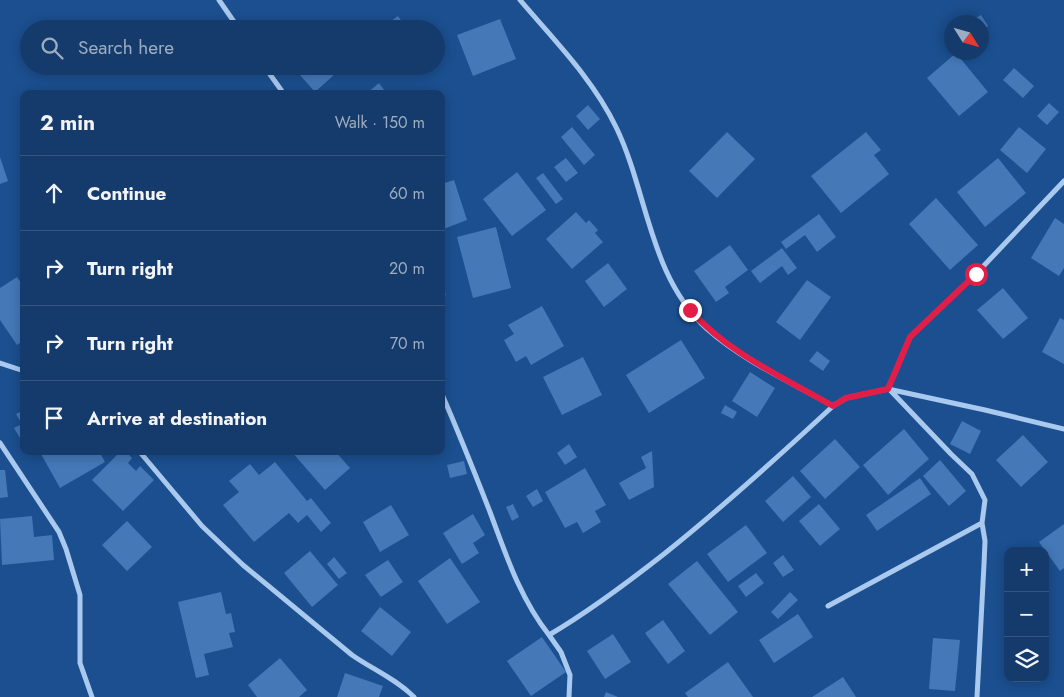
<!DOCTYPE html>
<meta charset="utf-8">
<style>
:root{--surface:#143b6b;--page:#1d4271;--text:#f1f3f6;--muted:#9dadc1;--line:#33557e}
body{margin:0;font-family:Jost,sans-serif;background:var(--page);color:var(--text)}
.controls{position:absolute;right:15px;bottom:15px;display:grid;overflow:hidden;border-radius:10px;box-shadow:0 2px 12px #0003}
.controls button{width:45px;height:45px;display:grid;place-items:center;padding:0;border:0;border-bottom:1px solid var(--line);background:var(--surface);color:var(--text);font:25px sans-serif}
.compass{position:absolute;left:944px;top:15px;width:45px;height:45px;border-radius:50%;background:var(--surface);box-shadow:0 2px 12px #0003;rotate:127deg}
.stop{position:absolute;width:15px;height:15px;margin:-11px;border:4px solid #e11d48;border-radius:50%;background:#fff}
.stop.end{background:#e11d48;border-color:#fff;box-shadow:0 1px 5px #0008}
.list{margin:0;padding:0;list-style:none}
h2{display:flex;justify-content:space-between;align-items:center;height:65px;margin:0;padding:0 20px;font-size:21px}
h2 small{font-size:16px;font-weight:400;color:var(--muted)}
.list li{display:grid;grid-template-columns:32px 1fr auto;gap:15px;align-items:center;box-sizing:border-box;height:75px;padding:0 20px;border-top:1px solid var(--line)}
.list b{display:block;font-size:19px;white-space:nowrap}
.list em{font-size:16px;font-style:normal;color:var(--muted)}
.icon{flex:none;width:28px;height:28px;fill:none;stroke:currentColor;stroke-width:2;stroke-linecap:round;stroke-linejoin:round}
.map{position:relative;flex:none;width:1064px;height:697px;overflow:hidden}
.search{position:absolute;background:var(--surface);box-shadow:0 2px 12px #0003;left:20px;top:20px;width:425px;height:55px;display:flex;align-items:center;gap:12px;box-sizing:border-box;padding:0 18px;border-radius:28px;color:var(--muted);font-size:19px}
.panel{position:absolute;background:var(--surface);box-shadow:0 2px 12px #0003;left:20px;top:90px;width:425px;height:365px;border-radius:10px}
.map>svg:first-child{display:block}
.building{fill:#4478b7}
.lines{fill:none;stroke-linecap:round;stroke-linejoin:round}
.minor{stroke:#a9c9ee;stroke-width:5}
.route{stroke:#e11d48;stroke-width:6}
</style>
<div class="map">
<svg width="1064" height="697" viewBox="0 0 1064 697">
<rect width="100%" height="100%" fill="#1b4f8f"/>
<!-- building -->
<path class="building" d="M981,15l7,11 -6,4v-8h-5l-3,-3z
M398,16l9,13h-27z
M500,19l16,40 -43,17 -16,-41z
M956,53l32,39 -29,24 -32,-38z
M292,66h52l-29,26z
M389,66h12l-8,6z
M1014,68l20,18 -11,12 -20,-18z
M379,83l8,11h-21z
M1049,103l10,9 -12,13 -10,-9z
M588,105l12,14 -12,11 -12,-14z
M572,127l23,28 -11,10 -23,-28z
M1019,127l27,22 -19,24 -27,-23z
M727,132l28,27 -38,39 -28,-27z
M866,132l15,18 -7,5 15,19 -48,39 -30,-37z
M0,157l8,24 -8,3z
M566,158l12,15 -12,9 -12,-15z
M998,158l28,35 -41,34 -28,-35z
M517,172l29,38 -34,26 -29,-37z
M543,173l20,26 -7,5 -20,-26z
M454,180l13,40 -26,10v-46z
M936,198l42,47 -28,25 -41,-46z
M576,212l10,11 3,-3 9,10 -3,3 8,9 -31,27 -26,-30z
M819,214l17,23 -19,15 -12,-17 -19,14 -5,-7z
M1055,218l9,6v44l-5,8 -28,-18z
M496,227l15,61 -38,10 -16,-61z
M730,245l18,25 -23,17 4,6 -13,9 -22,-31z
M782,248l15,20 -9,7 -6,-9 -22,17 -9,-12z
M608,263l19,26 -23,18 -19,-26z
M17,277l7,10v53l-7,5 -17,-25v-32z
M807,280l24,17 -31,43 -24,-18z
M441,284l5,11 -5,2z
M1003,288l25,30 -25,21 -26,-29z
M542,306l22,40 -33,19 -5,-9 -10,6 -12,-22 10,-6 -6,-9z
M1060,318l4,2v44l-22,-12z
M681,340l24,38 -56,35 -23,-38z
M817,351l13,10 -7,10 -14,-10z
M583,357l19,38 -40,20 -19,-38z
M750,372l25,16 -18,29 -25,-16z
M725,405l12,7 -4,7 -12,-6z
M24,410v35l-10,-17 8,-4 -6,-10z
M962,421l19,10 -11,23 -20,-10z
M904,429l25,30 -41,36 -25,-30z
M1023,435l25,27 -27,25 -25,-27z
M835,439l25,28 -35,32 -25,-28z
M569,444l8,13 -12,8 -8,-12z
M46,451h53l6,11 -45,26 -19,-34z
M121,451h4l7,7 -4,5 8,8 4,-5 14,14 -31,31 -31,-31z
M291,451h44l15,17 -25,22z
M652,451l2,36 -25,13 -10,-17 27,-15 -5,-11z
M940,460l26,31 -17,15 -26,-30z
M464,461l3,13 -17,4 -3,-13z
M275,462l32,39 4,-3 20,25 -10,9 -14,-17 -9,8 -9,-10 -35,29 -31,-37 16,-13 -10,-11 21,-17 9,11z
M585,468l21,37 -11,6 6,11 -18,11 -6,-11 -12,6 -20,-36z
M0,470h5l3,27 -8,1z
M793,476l18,21 -28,25 -18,-21z
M920,478l11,16 -54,37 -11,-16z
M537,489l6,12 -10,6 -7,-11z
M513,504l6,13 -7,4 -6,-14z
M819,504l21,25 -20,17 -21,-25z
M391,505l18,30 -29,17 -17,-30z
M473,514l12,21 -12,8 6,10 -17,11 -19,-31z
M32,516l2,21 18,-2 2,25 -52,5 -2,-46z
M127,521l25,26 -25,24 -25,-26z
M1064,524v44l-4,3 -21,-29z
M746,525l21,28 -39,29 -21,-28z
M310,551l28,34 -26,22 -28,-34z
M783,555l11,15 -11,7 -10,-14z
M334,557l13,16 -8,6 -12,-15z
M450,558l30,44 -33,22 -29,-43z
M388,560l15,22 -22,15 -16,-22z
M697,561l41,51 -28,23 -42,-51z
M756,573l8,10 -18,14 -8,-11z
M221,592l5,22 5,-1 4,19 -6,1 4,14 -29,7 5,21 -13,3 -18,-76z
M790,592l8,8 -20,19 -7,-7z
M380,607l31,25 -19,24 -31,-25z
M798,614l15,23 -39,26 -15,-23z
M663,620l22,31 -17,13 -23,-31z
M613,634l18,28 -26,17 -18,-28z
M542,637l24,35 -35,24 -24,-35z
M933,638l27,2 -5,51 -26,-2z
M280,658l27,32 -8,7h-42l-9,-12z
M728,662l25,35h-65l-3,-4z
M345,673l38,13 -4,11h-42z
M843,677l13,20h-44z
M606,692l12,5h-14z"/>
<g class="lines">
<!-- minor -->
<path class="minor" d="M219,0l20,29
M520,0c34,40 73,79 96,127 32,66 33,149 91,202 36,32 84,53 126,77
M264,66l20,28
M0,363l24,8
M888,389l22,-52 66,-63 88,-93
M889,389l62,65 21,20 13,26 -3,23 3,18 -1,23 -7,133
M441,392c17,39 33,79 49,120 16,43 30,86 59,123
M0,443l59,89 7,17 14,46v68l12,34
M139,451l63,75 41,39 109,90c20,14 44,24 62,42
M828,606l154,-83
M569,697l1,-22 -9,-23 -12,-17c41,-24 78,-52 115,-81 59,-47 114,-97 169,-148l13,-8 42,-9 97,21 79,19"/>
</g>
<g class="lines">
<!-- route -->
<path class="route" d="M690,310c39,44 93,67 143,96l13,-8 42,-9 22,-52 66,-63"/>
</g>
</svg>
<div class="controls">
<button>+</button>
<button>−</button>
<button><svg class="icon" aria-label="layers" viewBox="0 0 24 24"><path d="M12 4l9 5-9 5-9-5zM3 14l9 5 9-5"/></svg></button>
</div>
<svg class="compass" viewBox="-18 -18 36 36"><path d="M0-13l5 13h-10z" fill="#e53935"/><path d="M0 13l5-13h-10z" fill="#9dadc1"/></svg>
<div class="stop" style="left:976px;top:274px"></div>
<div class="stop end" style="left:690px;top:310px"></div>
<div class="search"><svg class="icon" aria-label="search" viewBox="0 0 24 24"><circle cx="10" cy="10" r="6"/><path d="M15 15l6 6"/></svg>Search here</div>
<section class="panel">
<h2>2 min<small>Walk · 150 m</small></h2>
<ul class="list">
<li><svg class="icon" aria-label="ahead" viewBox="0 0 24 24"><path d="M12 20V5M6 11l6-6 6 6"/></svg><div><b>Continue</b></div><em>60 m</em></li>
<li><svg class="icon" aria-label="right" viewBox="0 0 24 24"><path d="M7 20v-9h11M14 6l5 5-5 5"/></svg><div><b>Turn right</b></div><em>20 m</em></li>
<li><svg class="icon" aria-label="right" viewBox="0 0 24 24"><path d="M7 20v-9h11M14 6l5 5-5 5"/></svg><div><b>Turn right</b></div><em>70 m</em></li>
<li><svg class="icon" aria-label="arrive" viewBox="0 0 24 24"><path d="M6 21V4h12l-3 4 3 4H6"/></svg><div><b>Arrive at destination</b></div></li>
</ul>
</section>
</div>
